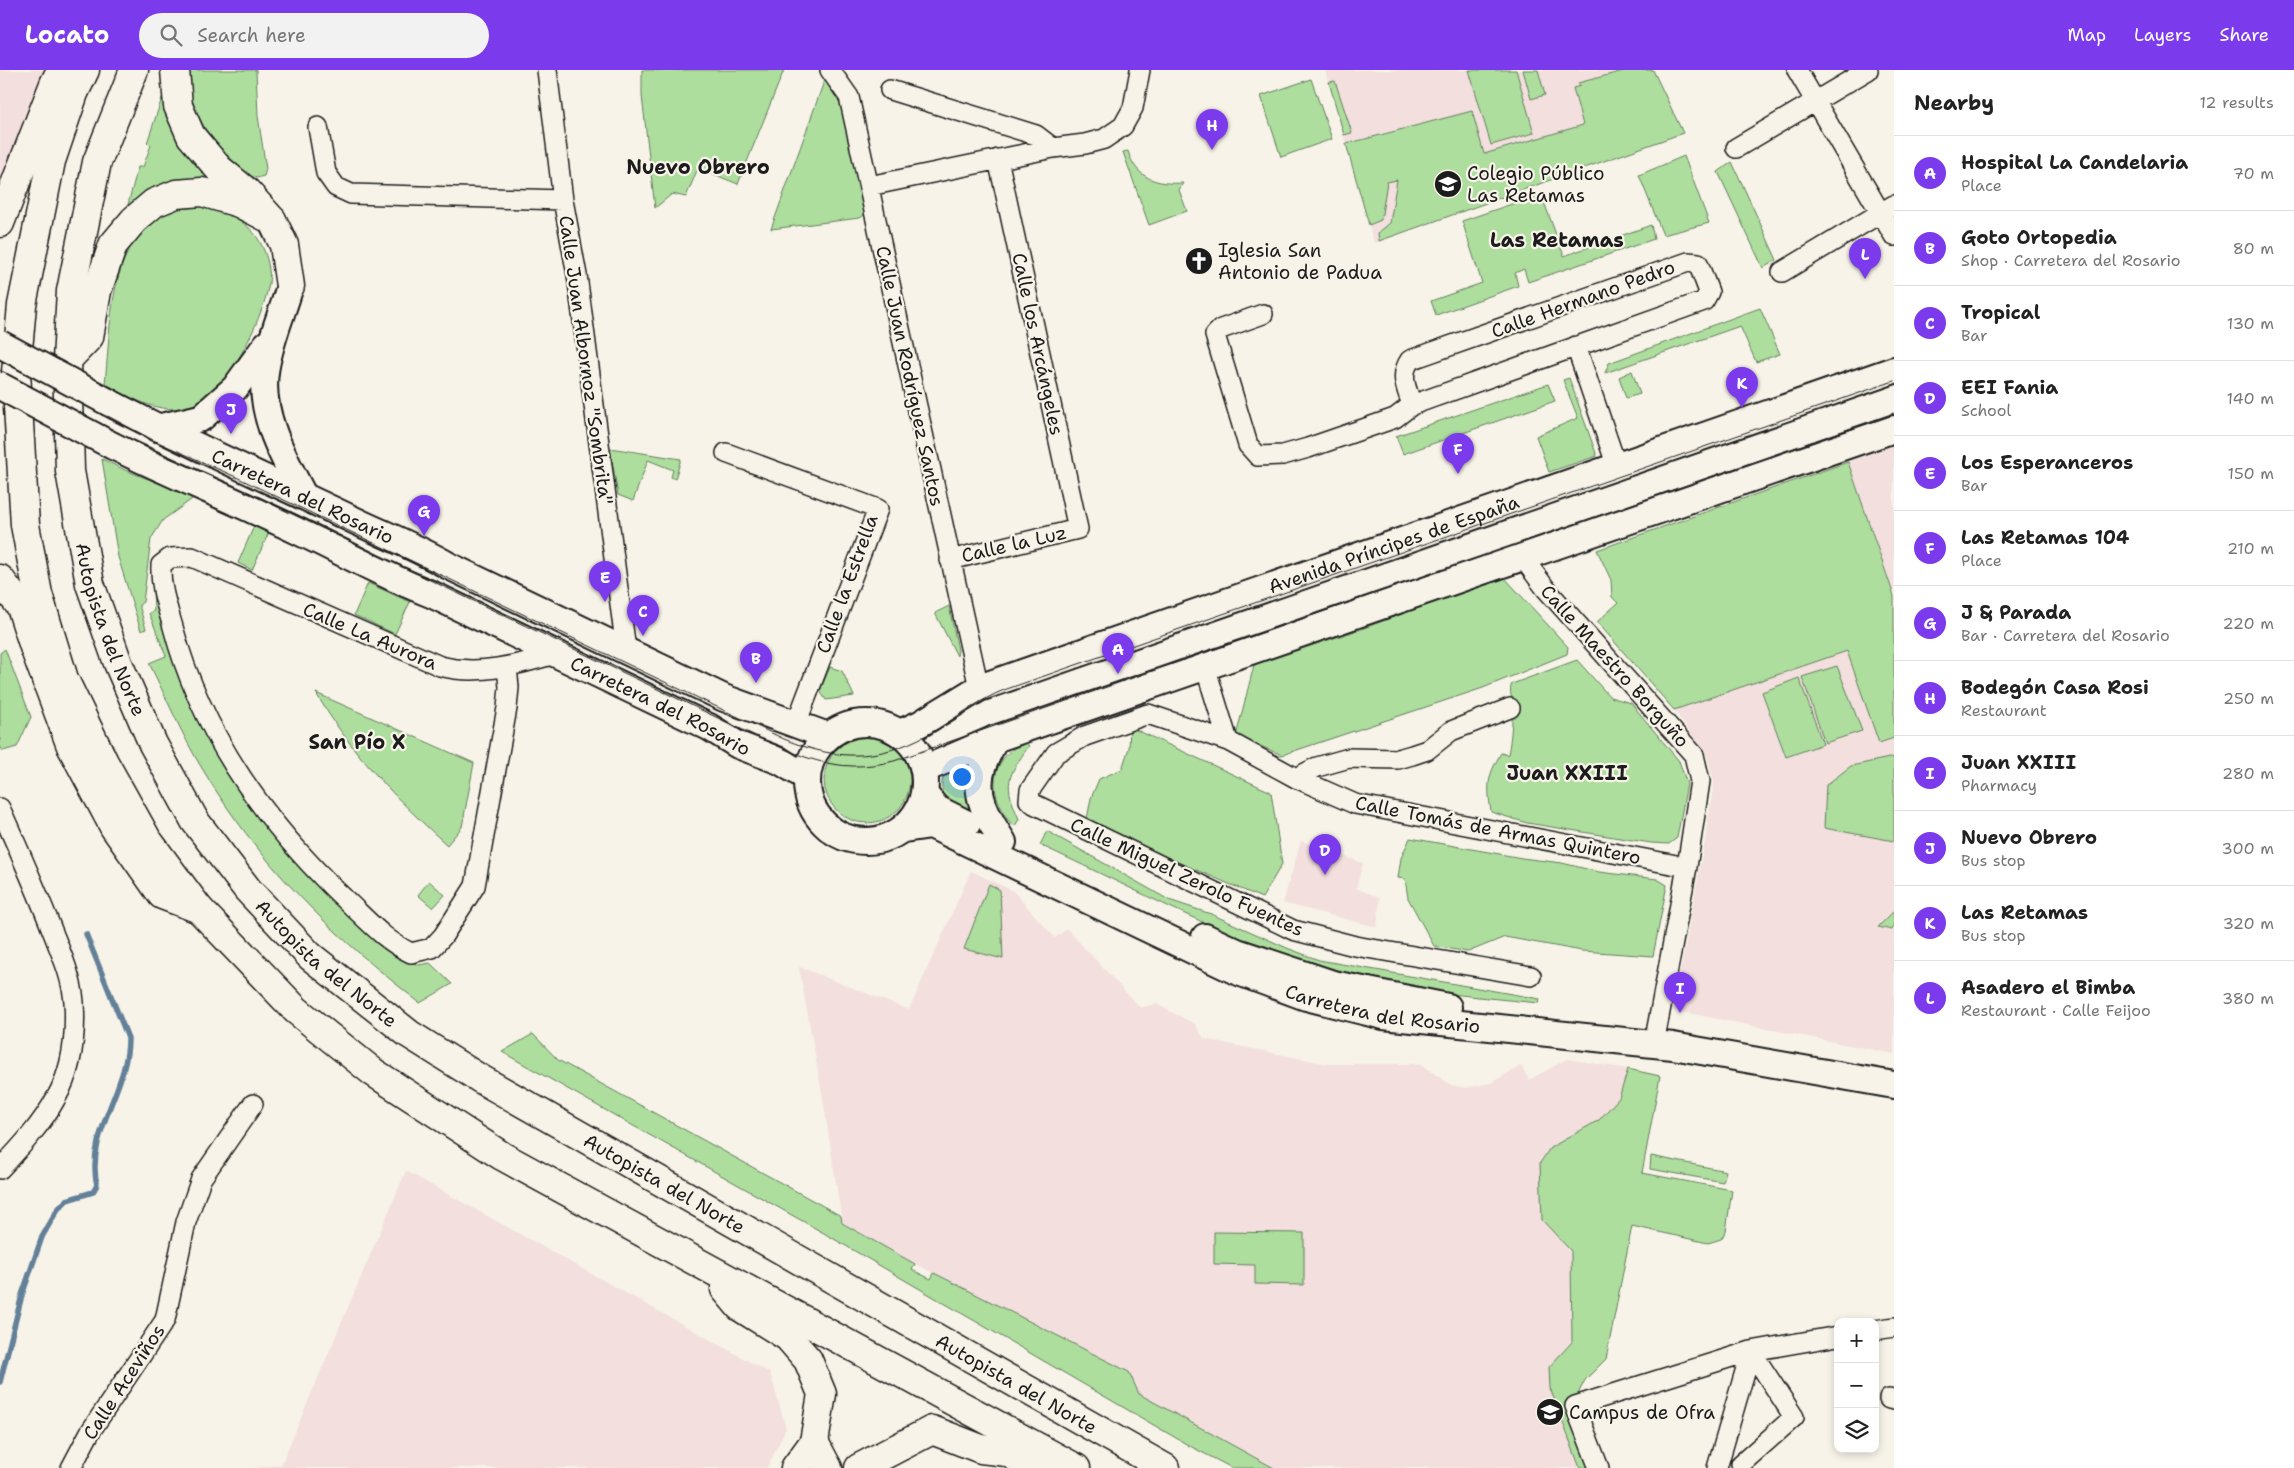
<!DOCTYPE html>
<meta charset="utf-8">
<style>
:root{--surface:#fff;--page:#f2f2f2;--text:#222;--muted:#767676;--line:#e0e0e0;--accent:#7c3aed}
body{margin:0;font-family:"Shantell Sans",sans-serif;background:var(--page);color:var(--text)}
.controls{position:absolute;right:15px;bottom:15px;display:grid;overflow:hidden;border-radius:10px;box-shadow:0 2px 8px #0003}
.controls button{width:45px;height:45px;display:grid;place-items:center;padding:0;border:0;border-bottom:1px solid var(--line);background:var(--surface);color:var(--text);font:25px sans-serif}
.you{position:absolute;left:961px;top:706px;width:18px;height:18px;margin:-12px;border:4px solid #fff;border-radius:50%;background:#1a73e8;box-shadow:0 0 0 8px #1a73e833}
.badge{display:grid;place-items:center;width:32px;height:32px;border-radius:50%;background:var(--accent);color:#fff;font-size:16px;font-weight:700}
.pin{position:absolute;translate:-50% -41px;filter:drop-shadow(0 1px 2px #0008)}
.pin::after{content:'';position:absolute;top:26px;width:18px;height:15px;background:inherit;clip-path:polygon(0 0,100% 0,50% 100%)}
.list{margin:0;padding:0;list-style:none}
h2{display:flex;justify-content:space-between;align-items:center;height:65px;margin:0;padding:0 20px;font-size:21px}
h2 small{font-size:16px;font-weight:400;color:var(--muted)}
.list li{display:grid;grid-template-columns:32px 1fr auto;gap:15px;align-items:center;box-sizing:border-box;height:75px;padding:0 20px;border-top:1px solid var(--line)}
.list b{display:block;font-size:19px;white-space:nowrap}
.list p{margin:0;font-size:16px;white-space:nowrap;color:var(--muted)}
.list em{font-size:16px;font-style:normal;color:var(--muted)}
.icon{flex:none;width:28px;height:28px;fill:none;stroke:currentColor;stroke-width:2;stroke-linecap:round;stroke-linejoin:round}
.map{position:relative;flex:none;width:1894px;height:1398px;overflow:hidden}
header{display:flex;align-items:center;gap:30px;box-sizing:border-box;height:70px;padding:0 25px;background:var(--accent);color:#fff}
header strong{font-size:24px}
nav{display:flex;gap:28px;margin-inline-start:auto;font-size:18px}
.search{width:350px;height:45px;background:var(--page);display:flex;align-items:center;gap:12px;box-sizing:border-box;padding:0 18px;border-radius:28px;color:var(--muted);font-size:19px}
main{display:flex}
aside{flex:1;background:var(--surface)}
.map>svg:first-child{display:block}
.built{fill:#f2dfde}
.green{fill:#adde9e;stroke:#647d5d}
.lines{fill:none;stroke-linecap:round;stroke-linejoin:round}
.stream{stroke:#638099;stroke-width:5.5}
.minor-casing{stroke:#1c1c1c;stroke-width:22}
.secondary-casing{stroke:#1c1c1c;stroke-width:30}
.motorway-casing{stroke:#1c1c1c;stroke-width:31}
.minor{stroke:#f7f3e8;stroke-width:19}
.secondary{stroke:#f7f3e8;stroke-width:26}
.motorway{stroke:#f7f3e8;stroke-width:28}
.tram{stroke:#1c1c1c;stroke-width:1}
.secondary-bridge-casing{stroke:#1c1c1c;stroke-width:30;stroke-linecap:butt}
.secondary-bridge{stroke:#f7f3e8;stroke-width:26}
.labels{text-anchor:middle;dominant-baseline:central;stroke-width:4.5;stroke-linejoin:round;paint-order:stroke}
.poi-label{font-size:19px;fill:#1c1c1c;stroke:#f7f3e8;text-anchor:start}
.street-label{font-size:19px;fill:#1c1c1c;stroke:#f7f3e8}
.neighbourhood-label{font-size:20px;font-weight:bold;fill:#1c1c1c;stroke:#f7f3e8}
</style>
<header>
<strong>Locato</strong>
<div class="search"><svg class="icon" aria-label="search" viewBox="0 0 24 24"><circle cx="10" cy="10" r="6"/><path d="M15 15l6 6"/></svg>Search here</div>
<nav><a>Map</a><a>Layers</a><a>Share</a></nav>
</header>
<main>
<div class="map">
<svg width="1894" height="1398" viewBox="0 0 1894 1398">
<rect width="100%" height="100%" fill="#f7f3e8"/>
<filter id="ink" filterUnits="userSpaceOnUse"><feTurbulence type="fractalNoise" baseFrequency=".02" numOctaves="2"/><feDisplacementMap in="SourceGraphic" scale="10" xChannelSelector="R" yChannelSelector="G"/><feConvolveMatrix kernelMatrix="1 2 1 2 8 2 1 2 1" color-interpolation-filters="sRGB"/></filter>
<g filter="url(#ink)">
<!-- built -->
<path class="built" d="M0,0h54l-54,124z
M1325,0h328l30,63 -309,110z
M1894,375v151l-46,-134z
M1894,565v419l-221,-44 32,-169 9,-59 -7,-26 -33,-46z
M1301,771l62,22 -7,25 24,10 -3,29 -94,-24z
M971,801l42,20 42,47 12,-9 73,79 16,-4 39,20 9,15 123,25h93l31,21 15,3 25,-5 30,-17 8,14 38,-21 61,10 32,7 -54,283 -21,21 -9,18 14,70h-316l-135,-74 -10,-22 -243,-123 -44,-27 -19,-124 -24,-131 110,43z
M406,1101l364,202 16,55 -19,40h-515l29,-3z"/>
<!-- green -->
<path class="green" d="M189,0h67l2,46 8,53 -2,7 -7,2 -6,-2c-33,-26 -65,-61 -62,-106z
M642,0h142l-46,114 -40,-16 -12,29 -14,-3 -17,14 -13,-112z
M1469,0h47l18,63 -43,12z
M1523,0h15l7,25 -14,4z
M1627,0h26l30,63 -304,108 -1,-8 12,-10 7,-43 -10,2 -6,38 -12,5 -23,-81 126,-33 12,43 99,-29 -10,-37 7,-2 -2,-3z
M826,6l17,33 23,105 -6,4 -89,11z
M1311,9l21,60 -51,18 -20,-61z
M1335,11l17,52 -8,2 -15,-53z
M166,16l50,95 -89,27 11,-41h5l8,-22 -4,-2z
M1128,81c8,27 28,34 55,32l-4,7 8,21 -38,14 -26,-73z
M1684,86l25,67 -46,12 -24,-60z
M1732,92l45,98 -14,8 -45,-96z
M1541,124l23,62 87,-31 3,14 -126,43 -4,-13 -9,4 3,13 -82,29 -5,-14 51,-18 -20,-62z
M207,134c21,9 43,18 54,40 6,11 10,28 8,40 -8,38 -40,108 -79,122 -28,10 -61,-8 -85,-23 7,-62 1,-154 76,-176 8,-3 18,-2 26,-3z
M1760,238l20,46 -24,8 -16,-36 -135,47 4,-10z
M1632,301l8,23 -14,4 -7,-21z
M1569,308l28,78 -48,16 -13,-36 42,-18 -15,-38z
M1548,314l7,17 -152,53 -7,-18z
M610,378l71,11 -6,20 -4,-2 2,-7 -25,-10 -15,41 -15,-6z
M102,389l23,11 70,27 -32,23 -12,19 -8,63 -4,3 7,24 -5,2 -23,-74z
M1848,392l46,134v142l-15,5 -32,-92 -173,59 -77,-88 21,-19 -6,-6 -1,-17 -14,-30z
M254,456l15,6 -17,38 -14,-7z
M1504,507l64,70 -1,7 -84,34 -201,67 -46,-19 18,-71 107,-36z
M368,513l42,19 -15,32 -41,-19z
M153,521l19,65 37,79 188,221 22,9 11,-2 22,21 -32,19c-89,-69 -162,-140 -220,-238 -19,-32 -34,-68 -51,-102l17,-7 -17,-43 5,-2z
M949,536l9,44 -1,6 -22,-43z
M5,579l26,68 -14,30 -14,4 -3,-5v-93z
M1577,590l33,37 21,6 48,58 8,23 -10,54 -8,6 -18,-1 -124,-20 -36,-11c-4,-27 -4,-35 10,-59l7,2c3,-16 4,-32 5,-48 0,-9 -5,-15 -1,-23z
M1837,596l25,65 -37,12 -23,-66z
M830,597l12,4 12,25 -28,4 -6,-9z
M1799,608l24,66 -37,13 -24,-65z
M316,623l158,70 -12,64 -15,18c-50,-45 -97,-93 -131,-152z
M1130,657l141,65 11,72 -20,34 -103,-44 -72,-35 4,-21 8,-19 23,-10 7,-21z
M824 710a43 43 0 1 1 86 0a43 43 0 1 1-86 0Z
M1025,672l4,4c-22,31 -26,37 -10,73l-4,7c-8,-5 -10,-11 -14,-19 -14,-27 -3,-53 24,-65z
M980,683l3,68 -39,-22c-3,-11 -3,-17 1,-27z
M1894,687v84l-70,-13 2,-43 25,-19z
M1047,761l122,69 42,14 76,34 32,12 221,39 -1,4c-71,-7 -145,-13 -213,-34 -99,-29 -192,-81 -286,-124z
M1410,768l112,20 40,5 37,9 58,7 10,6 -14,71 -71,-5 -77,-14 -37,15 -34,-6 -26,-48 -3,-19 -7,-1 3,-20z
M429,811l16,14 -12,13 -15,-13z
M989,814l11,6 3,69 -39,-10z
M1894,841v16l-2,3 -14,-3z
M533,964l25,26 283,156 1,7 73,41 -3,6 19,9 3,-6 195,99 10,22 135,74h-42l-44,-23 -366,-213 -320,-180z
M1628,999l32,7 -18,97 90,17 -6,41 -5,8 -13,4 -76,-17 -26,133 -21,21 -9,18 14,70h-10l-30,-80 -1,-21 23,-25 -1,-91 -29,-31 -2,-57 10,-15 49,-28 20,-22z
M1651,1086l75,15 -3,11 -73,-13z
M1214,1162l90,1v52l-49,-1v-19l-41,-1z"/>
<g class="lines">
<!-- stream -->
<path class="stream" d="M0,1312l22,-87 20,-58 16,-28 9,-9 26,-8 4,-7c-12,-51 32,-97 31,-147l-42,-104"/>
<defs>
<path id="minor" d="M547,0l16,130 14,75 49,375
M830,0l19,27 130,591
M1797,0l97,166
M890,20l146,45 17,13
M318,57l8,46 10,14 15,7 212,6
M1736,78l132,-78
M869,116l184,-38 32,-4 19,-5 19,-13 10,-18 7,-38
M1782,202l112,-67
M1263,244l-42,15 -6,6 33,110 10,11 25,-1 25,-7 87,-30 17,-13 292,-104 5,-9 -11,-29 -10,-1 -278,98c-11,16 -3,29 2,45
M1576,276l41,121
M726,383l152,56 -82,215
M1523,488l23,31 148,166 6,26 -13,86 -33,177
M950,490l128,-31 -80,-370
M1205,596l23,75
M507,597l2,20 -2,21 -32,178 -32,50 -11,12 -21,5c-25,-12 -41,-30 -61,-49 -81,-76 -148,-168 -177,-277 -6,-21 -13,-40 -12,-62l9,-7 22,-1 248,109c38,10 78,-1 115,-12
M1296,708l21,-11 32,-9 49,1 14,-4 15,-5 24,-19 59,-23
M0,738c18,40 36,81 52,122 9,23 20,47 22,72 2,32 -2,68 -18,96 -14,26 -36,50 -56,71
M1531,906l-176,-30 -62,-16 -259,-126 -5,-4 1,-10 26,-37 29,-17 63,-22 80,27 68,37 59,26 332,63
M1875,1260l19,-3
M1889,1329l5,1
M1741,1394l53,-47 -43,-66
M71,1398l19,-36 75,-112 21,-98 15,-43 52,-75
M1599,1398l-24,-62 176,-55 87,-15
M1717,1398l34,-117"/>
<g id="secondary">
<path d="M290,216c-8,28 -21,56 -25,86 -6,43 19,86 38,123"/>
<path id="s1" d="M110,333c82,43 167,80 250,120 30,14 60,26 89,43l275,132 104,38"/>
<path d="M157,358l44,-10 34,-30 32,-44"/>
<path id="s2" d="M113,376c62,30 125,56 187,86 43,20 86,45 131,62l278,133 29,18 42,16 26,16"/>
<circle cx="866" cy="712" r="59"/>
<path id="s3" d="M900,663l20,-9 59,-36 915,-318"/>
<path d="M995,669c-4,9 -10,19 -13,29 -9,28 7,52 21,74"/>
<path d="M925,699l70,-30 899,-310"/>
<path d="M925,725l12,14 30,15"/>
<path id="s4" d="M904,759l27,-4 305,146 70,26 77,19 290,30 221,39"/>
<path d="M1205,867l32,15 96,32 115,23"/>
</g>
<g id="motorway">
<path d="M85,0l-11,23 -23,68 -29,144 -6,67 9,153 13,69 26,85 40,83 43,77 52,70 97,101 77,62 129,84 574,312"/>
<path id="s5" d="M134,0l-37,92 -26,129 -4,69 3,111 20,113 28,79 35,81 42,77 53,69 62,66 99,78 70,44 686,390"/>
<path d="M175,0l3,36 13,30 28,33 28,23 25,28 12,25 6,41"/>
<path d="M0,153l54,-139 7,-14"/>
<path d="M67,290l22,-23 8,-46 16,-46 21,-25 20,-17 22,-9 26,-2 37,11 33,17"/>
<path d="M0,509l21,28 13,40 37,99 43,81 48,68 37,14"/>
<path d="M725,1219l15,18 48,30 20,23 14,34 -8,48 -19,26"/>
<path d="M814,1372l14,26"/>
<path d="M859,1398l73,-38 49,19 26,3 27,16"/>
</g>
</defs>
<!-- minor casing -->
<use href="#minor" class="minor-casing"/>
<!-- secondary casing -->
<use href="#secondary" class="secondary-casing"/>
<!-- motorway casing -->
<use href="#motorway" class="motorway-casing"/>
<!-- minor -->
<use href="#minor" class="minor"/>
<!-- secondary -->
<use href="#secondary" class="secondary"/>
<!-- motorway -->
<use href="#motorway" class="motorway"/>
<!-- tram -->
<path class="tram" d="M0,289l153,81 83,37 548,262c58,24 100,22 155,-11 22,-14 41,-28 65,-38l890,-309
M0,300l151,80 87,38 507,243c52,24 90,45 149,30l1000,-348"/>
<defs>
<path id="secondary-bridge" d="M0,274l110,59
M0,316l113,60"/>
</defs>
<!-- secondary-bridge casing -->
<use href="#secondary-bridge" class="secondary-bridge-casing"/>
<!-- secondary-bridge -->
<use href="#secondary-bridge" class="secondary-bridge"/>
</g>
</g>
<!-- icons -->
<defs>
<symbol id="school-disc" viewBox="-11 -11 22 22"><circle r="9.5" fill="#1c1c1c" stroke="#f7f3e8"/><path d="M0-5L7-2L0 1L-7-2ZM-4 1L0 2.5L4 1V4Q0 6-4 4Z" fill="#fff"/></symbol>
<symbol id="church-disc" viewBox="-11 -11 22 22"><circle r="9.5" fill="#1c1c1c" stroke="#f7f3e8"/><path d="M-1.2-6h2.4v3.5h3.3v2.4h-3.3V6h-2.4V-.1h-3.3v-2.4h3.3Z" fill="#fff"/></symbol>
<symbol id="university-disc" viewBox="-11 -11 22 22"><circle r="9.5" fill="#1c1c1c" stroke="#f7f3e8"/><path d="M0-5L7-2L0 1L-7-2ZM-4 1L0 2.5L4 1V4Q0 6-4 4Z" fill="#fff"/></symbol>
</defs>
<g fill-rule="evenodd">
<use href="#school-disc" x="1432" y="98" width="32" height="32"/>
<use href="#church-disc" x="1183" y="175" width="32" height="32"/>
<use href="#university-disc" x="1534" y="1326" width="32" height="32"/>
</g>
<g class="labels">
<!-- poi labels -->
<g class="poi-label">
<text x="1467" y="103">Colegio Público<tspan x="1467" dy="22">Las Retamas</tspan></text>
<text x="1218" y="180">Iglesia San<tspan x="1218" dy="22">Antonio de Padua</tspan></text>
<text x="1569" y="1342">Campus de Ofra</text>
</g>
<!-- street labels -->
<g class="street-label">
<text transform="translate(1583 229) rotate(-20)">Calle Hermano Pedro</text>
<text transform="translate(1038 274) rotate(78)">Calle los Arcángeles</text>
<text transform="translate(586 290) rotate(82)">Calle Juan Albornoz "Sombrita"</text>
<text transform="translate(910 306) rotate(78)">Calle Juan Rodríguez Santos</text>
<text stroke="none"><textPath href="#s1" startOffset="214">Carretera del Rosario</textPath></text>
<text transform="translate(1014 474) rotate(-13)">Calle la Luz</text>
<text stroke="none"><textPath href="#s3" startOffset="530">Avenida Príncipes de España</textPath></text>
<text transform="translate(847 514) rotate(-70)">Calle la Estrella</text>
<text stroke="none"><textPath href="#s5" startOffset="575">Autopista del Norte</textPath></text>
<text transform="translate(370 566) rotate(23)">Calle La Aurora</text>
<text transform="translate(1615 596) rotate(48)">Calle Maestro Borguño</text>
<text stroke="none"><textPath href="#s2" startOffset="606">Carretera del Rosario</textPath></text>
<text transform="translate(1498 760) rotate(11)">Calle Tomás de Armas Quintero</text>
<text transform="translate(1187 807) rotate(25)">Calle Miguel Zerolo Fuentes</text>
<text stroke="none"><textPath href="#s5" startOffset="980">Autopista del Norte</textPath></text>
<text stroke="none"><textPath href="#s4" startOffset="518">Carretera del Rosario</textPath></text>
<text stroke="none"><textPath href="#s5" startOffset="1385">Autopista del Norte</textPath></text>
<text transform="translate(124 1312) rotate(-57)">Calle Aceviños</text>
<text stroke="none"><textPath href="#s5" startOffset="1790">Autopista del Norte</textPath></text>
</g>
<!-- neighbourhood labels -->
<g class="neighbourhood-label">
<text x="698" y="97">Nuevo Obrero</text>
<text x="1557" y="170">Las Retamas</text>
<text x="357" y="672">San Pío X</text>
<text x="1567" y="703">Juan XXIII</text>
</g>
</g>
</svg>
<div class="controls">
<button>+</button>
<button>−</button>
<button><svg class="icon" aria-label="layers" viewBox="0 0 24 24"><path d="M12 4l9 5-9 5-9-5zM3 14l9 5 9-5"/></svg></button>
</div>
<div class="you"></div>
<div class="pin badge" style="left:1118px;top:604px">A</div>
<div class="pin badge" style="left:756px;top:613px">B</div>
<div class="pin badge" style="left:643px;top:566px">C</div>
<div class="pin badge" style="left:1325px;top:805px">D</div>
<div class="pin badge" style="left:605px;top:532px">E</div>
<div class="pin badge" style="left:1458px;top:404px">F</div>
<div class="pin badge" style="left:424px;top:466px">G</div>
<div class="pin badge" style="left:1212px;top:80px">H</div>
<div class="pin badge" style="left:1680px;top:943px">I</div>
<div class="pin badge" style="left:231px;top:364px">J</div>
<div class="pin badge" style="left:1742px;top:338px">K</div>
<div class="pin badge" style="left:1865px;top:209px">L</div>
</div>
<aside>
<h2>Nearby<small>12 results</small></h2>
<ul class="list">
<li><span class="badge">A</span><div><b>Hospital La Candelaria</b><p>Place</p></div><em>70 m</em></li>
<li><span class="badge">B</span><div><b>Goto Ortopedia</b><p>Shop · Carretera del Rosario</p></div><em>80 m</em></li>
<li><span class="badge">C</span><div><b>Tropical</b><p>Bar</p></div><em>130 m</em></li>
<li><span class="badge">D</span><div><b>EEI Fania</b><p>School</p></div><em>140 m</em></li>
<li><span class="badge">E</span><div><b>Los Esperanceros</b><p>Bar</p></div><em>150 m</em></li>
<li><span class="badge">F</span><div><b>Las Retamas 104</b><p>Place</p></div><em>210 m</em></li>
<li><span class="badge">G</span><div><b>J &amp; Parada</b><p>Bar · Carretera del Rosario</p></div><em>220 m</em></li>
<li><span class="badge">H</span><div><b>Bodegón Casa Rosi</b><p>Restaurant</p></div><em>250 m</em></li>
<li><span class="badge">I</span><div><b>Juan XXIII</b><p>Pharmacy</p></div><em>280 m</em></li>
<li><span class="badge">J</span><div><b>Nuevo Obrero</b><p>Bus stop</p></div><em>300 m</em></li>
<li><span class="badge">K</span><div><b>Las Retamas</b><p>Bus stop</p></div><em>320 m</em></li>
<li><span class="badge">L</span><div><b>Asadero el Bimba</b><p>Restaurant · Calle Feijoo</p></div><em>380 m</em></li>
</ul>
</aside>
</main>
